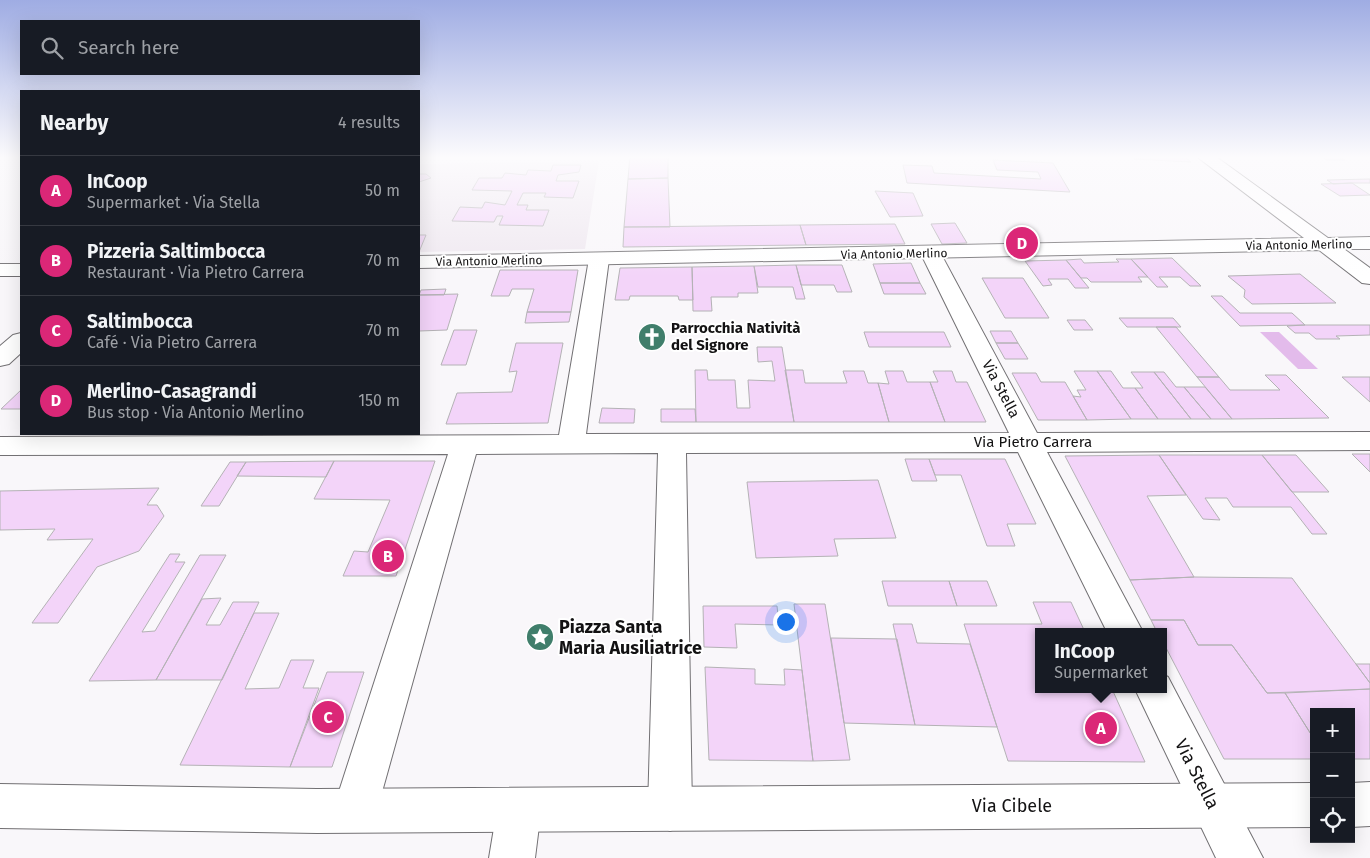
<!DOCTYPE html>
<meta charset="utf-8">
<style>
:root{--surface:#171b24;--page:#242831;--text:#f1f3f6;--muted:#9ea1a6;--line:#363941;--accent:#db2777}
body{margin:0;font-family:"Fira Sans",sans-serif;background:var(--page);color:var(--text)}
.controls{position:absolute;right:15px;bottom:15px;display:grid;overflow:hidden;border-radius:0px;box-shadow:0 5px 20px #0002}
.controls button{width:45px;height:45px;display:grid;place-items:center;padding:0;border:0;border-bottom:1px solid var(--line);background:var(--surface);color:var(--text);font:25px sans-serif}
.you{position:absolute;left:785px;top:621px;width:18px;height:18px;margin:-12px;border:4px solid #fff;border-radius:50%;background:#1a73e8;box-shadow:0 0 0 8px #1a73e833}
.badge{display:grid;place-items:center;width:32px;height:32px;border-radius:50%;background:var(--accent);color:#fff;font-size:16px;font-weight:700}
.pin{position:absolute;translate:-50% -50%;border:2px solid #fff;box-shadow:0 1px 5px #0006}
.popup{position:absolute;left:1035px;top:628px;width:132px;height:65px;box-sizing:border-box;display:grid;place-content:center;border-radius:0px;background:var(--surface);filter:drop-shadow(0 1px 4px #0005);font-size:16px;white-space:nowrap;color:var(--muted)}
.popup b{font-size:19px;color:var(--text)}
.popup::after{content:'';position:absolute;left:50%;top:100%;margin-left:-10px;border:10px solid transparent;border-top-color:var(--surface)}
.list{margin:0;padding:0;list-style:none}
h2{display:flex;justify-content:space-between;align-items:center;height:65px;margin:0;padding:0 20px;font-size:21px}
h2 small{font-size:16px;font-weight:400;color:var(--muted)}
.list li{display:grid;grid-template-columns:32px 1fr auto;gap:15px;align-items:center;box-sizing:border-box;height:70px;padding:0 20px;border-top:1px solid var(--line)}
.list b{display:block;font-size:19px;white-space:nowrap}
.list p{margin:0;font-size:16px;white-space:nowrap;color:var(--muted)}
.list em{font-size:16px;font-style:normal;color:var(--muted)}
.icon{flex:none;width:28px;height:28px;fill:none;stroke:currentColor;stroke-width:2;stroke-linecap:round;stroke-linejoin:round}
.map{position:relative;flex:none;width:1370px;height:858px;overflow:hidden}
.search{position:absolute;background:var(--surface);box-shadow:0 5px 20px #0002;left:20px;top:20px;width:400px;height:55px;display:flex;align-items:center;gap:12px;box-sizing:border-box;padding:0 18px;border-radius:0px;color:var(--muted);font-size:19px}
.panel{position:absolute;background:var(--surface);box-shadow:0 5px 20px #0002;left:20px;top:90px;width:400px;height:345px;border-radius:0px}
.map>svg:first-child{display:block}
.built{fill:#efe8f0}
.green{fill:#e3bbeb}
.building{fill:#f3d4f9;stroke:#b4b2b5}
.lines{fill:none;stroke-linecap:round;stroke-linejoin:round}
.minor-casing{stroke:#727073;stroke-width:2}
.tertiary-casing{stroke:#727073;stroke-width:2}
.secondary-casing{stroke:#727073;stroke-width:2}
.minor{fill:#fff;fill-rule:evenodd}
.tertiary{fill:#fff;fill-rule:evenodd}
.secondary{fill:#fff;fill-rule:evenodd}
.labels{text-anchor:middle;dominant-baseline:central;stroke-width:4;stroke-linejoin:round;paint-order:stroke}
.far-street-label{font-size:12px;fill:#131213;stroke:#fff}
.poi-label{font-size:15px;font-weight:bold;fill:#131213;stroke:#fff;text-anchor:start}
.street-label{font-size:15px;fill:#131213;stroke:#fff}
.near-poi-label{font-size:18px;font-weight:bold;fill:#131213;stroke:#fff;text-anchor:start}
.near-street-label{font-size:18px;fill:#131213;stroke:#fff}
</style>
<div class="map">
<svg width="1370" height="858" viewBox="0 0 1370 858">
<rect width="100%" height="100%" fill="#f9f7fa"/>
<!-- built -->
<path class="built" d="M599,161l-14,88 -166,3v-88z"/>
<!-- green -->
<path class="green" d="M1260,332h19l39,37h-20z"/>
<!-- building -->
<path class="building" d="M630,156h38v22l-40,1z
M1132,156h52l7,6 -57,-3z
M1321,156h18l6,4h-18z
M993,160l60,3 17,29 -163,-9 -4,-18 29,1 2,7 107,6 -3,-7 -41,-2z
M553,165h28l-2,7 -21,3 -2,6h23l-6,17 -29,-1 2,-4h-23l-6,12h11l-2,5h23l-6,16 -44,-1 4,-9h-6l-3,6 -42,-1 8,-14 22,1 3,-6 20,3 7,-14 -40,-1 7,-12h23l3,-5 21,2 2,-5 23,1z
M419,174h7l5,4 -12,4z
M668,178l2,49h-46l4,-48z
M1370,179v4h-18l-19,1 -6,-4z
M1352,183l18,12 -30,1 -19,-12z
M875,191l38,2 10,23 -33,1z
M955,223l12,20 -25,1 -11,-20z
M895,224l10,20 -99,1 -6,-20z
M800,225l6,20 -183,2 1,-20z
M419,235h7l-7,17z
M1172,258l29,28h-11l-10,-9h-21l9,10h-11l-26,-28z
M1081,259l3,4 35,-1 -3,-3h15l17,18h-10l4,5h-51l-4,-4h-6l-15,-18z
M1066,260l23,28h-14l-7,-9h-20l4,6 -9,1 -18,-25z
M911,263l9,20h-40l-7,-19z
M796,265h46l10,27h-15l-3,-7h-33z
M796,265l9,34h-9l-3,-12h-35l-4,-21z
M754,266l4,27h-20v4h-27l1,14h-19l-1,-44z
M692,267l1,33h-14l-1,-4h-48l-1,4h-14l5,-32z
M500,270h78l-7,42h-44l7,-23h-22l-3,7h-18z
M1300,274l36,29 -84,1 -8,-7 1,-7 -17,-14z
M982,278h41l26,40h-44z
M880,283h40l6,11h-42z
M446,289l-2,6h-25l2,-5z
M458,294l-11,36 -28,1v-36z
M1211,296h11l18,17h52l13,12 -65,1z
M527,312h44l-2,10 -44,1z
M1119,318h54l8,9h-54z
M1067,320h18l8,10h-19z
M1305,325h65v10l-34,1 4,3h-24l-7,-6h-14l-8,-7z
M1156,327h20l43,50h-22z
M454,330h23l-11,35h-25z
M990,331h21l7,12h-22z
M864,332h80l7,15h-82z
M516,343h47l-15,80 -102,1 11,-31 55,-1 5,-21 -8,1z
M996,343h22l10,16h-23z
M757,347h25l12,75h-98l-1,-52h12l1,10h27l2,28h13l-2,-28 27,1 -3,-20 -14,1z
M785,370h18l2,13h42l-4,-12h21l4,12h10l11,39h-95z
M885,371h18l4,11h23l15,40h-56l-11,-39 11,1z
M933,371h19l4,11h11l19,40h-41l-15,-40h8z
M1074,371h23l34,48 -44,1 -14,-24 8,1 -4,-7h9z
M1097,371h14l12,17h12l23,31h-27z
M1131,372h23l37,47h-33l-23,-31h8z
M1154,372h10l12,15h8l27,32h-20z
M1012,373h24l5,9h24l22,38h-49z
M1265,375h21l43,43 -97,1 -35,-42h22l11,13h50z
M1342,377h28v25z
M1184,387h21l27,32h-21z
M21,390v19h-20z
M602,408l33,1 -1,14h-35z
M661,409h34l1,13h-35z
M1352,454h18v18z
M1159,455h103l65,79h-15l-21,-27h-58l-6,-9h-22l15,22 -17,-1z
M1159,455l27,40 -39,1 47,81 -64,3 -65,-124z
M1262,455h34l33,37h-37z
M905,459h24l8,22h-25z
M929,459h76l31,65h-29l8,22h-28l-26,-71h-26z
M334,461h101l-39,115h-53l11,-25 14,1 22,-52 -76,-1z
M334,461l-8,16 -89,-1 9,-14z
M230,462h16l-27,44h-18z
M878,480l18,58 -62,1 4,17 -82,2 -9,-76z
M159,488l-12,17h10l7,11 -25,35 -42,16 -39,56h-26l61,-84 -46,1 8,-11 -55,1v-39z
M170,554h10l-5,8h10l-43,70 13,-1 45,-76h26l-70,125 -67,1z
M1194,577l98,1 78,105v6l-103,4 -35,-48h-34l-14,-25h-33l-21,-40z
M882,581h67l8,25h-69z
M949,581h38l10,25h-40z
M221,598l-15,27h14l13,-23h26l-37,78h-66l46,-81z
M1033,602h38l14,30h-47v57h74l33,73 -137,-1 -44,-137h78z
M794,604h31l25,156 -37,1z
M703,606h74l2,19 -44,-1 2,24 -33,-1z
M254,613h25l-34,76 34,-1 12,-28h23l-11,28h16l-29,79 -110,-2z
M1151,620h33l14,25h34l35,48h18l29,46v20h-90l-60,-115v-12h-7z
M893,624h19l5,19 53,1 27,83 -82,-2z
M831,638l66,1 18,86 -71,-2z
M1356,664h14v19z
M705,667l50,2v15l30,1 -1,-16 18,1 11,91 -104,-1z
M327,672h37l-32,95h-42z
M1370,689v70h-19v-47h-37v27l-29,-46z"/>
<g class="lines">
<defs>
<path id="minor" d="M931,248l7,2 3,4 96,179 333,-1v18l-323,2 96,180h-36l-89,-180 -332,1 6,356 -7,15 -15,7 -15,-7 -7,-15 10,-356 -182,1 -99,356 -7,15 -15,7 -15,-7 -7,-15 115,-356 -448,1v-18l559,-2 30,-176 3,-4 7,-2 7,2 3,4 -23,175 423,-1 -88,-179 3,-4z
M21,333v20l-12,11 -9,2v-20l13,-11z
M1164,675l4,2 95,181h-47l-81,-169h29z
M519,788l15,7 7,15 -6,48h-46l8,-48 7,-15z"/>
<path id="tertiary" d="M1370,782v44l-19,1v-44z
M1314,783v44l-997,6 -317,-5v-44l317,5z"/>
<path id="secondary" d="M1196,156h19l113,82 42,-1v12h-26l26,19v16l-8,-1 -43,-33 -900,18v-12l885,-18z
M0,264h21v12h-21z"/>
</defs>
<!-- minor casing -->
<use href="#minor" class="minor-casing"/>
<!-- tertiary casing -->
<use href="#tertiary" class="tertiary-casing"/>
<!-- secondary casing -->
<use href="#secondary" class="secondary-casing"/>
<!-- minor -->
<use href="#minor" class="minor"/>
<!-- tertiary -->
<use href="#tertiary" class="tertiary"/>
<!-- secondary -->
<use href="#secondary" class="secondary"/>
</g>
<!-- sky -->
<linearGradient id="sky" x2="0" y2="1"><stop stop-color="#9face3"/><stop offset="0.57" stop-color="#fcfbfd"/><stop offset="1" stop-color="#fcfbfd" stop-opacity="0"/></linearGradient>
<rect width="1370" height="276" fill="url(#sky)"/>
<!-- icons -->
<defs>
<symbol id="church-disc" viewBox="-11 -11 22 22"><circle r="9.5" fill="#407e6b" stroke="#fff"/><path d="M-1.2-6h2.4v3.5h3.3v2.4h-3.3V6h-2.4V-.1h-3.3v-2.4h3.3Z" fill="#fff"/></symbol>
<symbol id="sight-disc" viewBox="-11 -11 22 22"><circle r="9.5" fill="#407e6b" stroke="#fff"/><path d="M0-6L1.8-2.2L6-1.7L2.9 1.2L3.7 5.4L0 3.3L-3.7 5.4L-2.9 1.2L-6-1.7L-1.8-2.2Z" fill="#fff"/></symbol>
</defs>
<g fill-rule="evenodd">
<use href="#church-disc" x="636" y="321" width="32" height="32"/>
<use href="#sight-disc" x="524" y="621" width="32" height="32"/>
</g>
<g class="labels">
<!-- far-street labels -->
<g class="far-street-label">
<text transform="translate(1299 245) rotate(-1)">Via Antonio Merlino</text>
<text transform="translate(894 254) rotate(-1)">Via Antonio Merlino</text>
<text transform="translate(489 261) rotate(-1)">Via Antonio Merlino</text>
</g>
<!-- poi labels -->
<g class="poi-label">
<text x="671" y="328">Parrocchia Natività<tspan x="671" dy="17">del Signore</tspan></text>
</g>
<!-- street labels -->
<g class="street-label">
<text transform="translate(1001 389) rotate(62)">Via Stella</text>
<text x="1033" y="442">Via Pietro Carrera</text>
</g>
<!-- near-poi labels -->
<g class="near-poi-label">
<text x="559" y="627">Piazza Santa<tspan x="559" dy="21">Maria Ausiliatrice</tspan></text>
</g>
<!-- near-street labels -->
<g class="near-street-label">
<text transform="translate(1197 774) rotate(63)">Via Stella</text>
<text x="1012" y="806">Via Cibele</text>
</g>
</g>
</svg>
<div class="controls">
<button>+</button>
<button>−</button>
<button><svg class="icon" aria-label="locate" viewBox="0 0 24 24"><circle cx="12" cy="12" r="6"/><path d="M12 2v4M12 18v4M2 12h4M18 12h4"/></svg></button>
</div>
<div class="you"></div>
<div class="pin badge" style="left:1101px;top:728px">A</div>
<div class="popup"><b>InCoop</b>Supermarket</div>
<div class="pin badge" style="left:388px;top:556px">B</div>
<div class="pin badge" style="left:328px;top:717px">C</div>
<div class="pin badge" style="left:1022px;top:243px">D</div>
<div class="search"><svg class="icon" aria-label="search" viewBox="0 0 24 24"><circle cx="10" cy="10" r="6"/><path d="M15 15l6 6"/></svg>Search here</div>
<section class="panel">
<h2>Nearby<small>4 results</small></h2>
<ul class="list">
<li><span class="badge">A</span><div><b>InCoop</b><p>Supermarket · Via Stella</p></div><em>50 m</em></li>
<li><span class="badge">B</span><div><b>Pizzeria Saltimbocca</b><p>Restaurant · Via Pietro Carrera</p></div><em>70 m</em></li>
<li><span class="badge">C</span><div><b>Saltimbocca</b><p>Café · Via Pietro Carrera</p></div><em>70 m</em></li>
<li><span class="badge">D</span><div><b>Merlino-Casagrandi</b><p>Bus stop · Via Antonio Merlino</p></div><em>150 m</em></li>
</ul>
</section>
</div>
